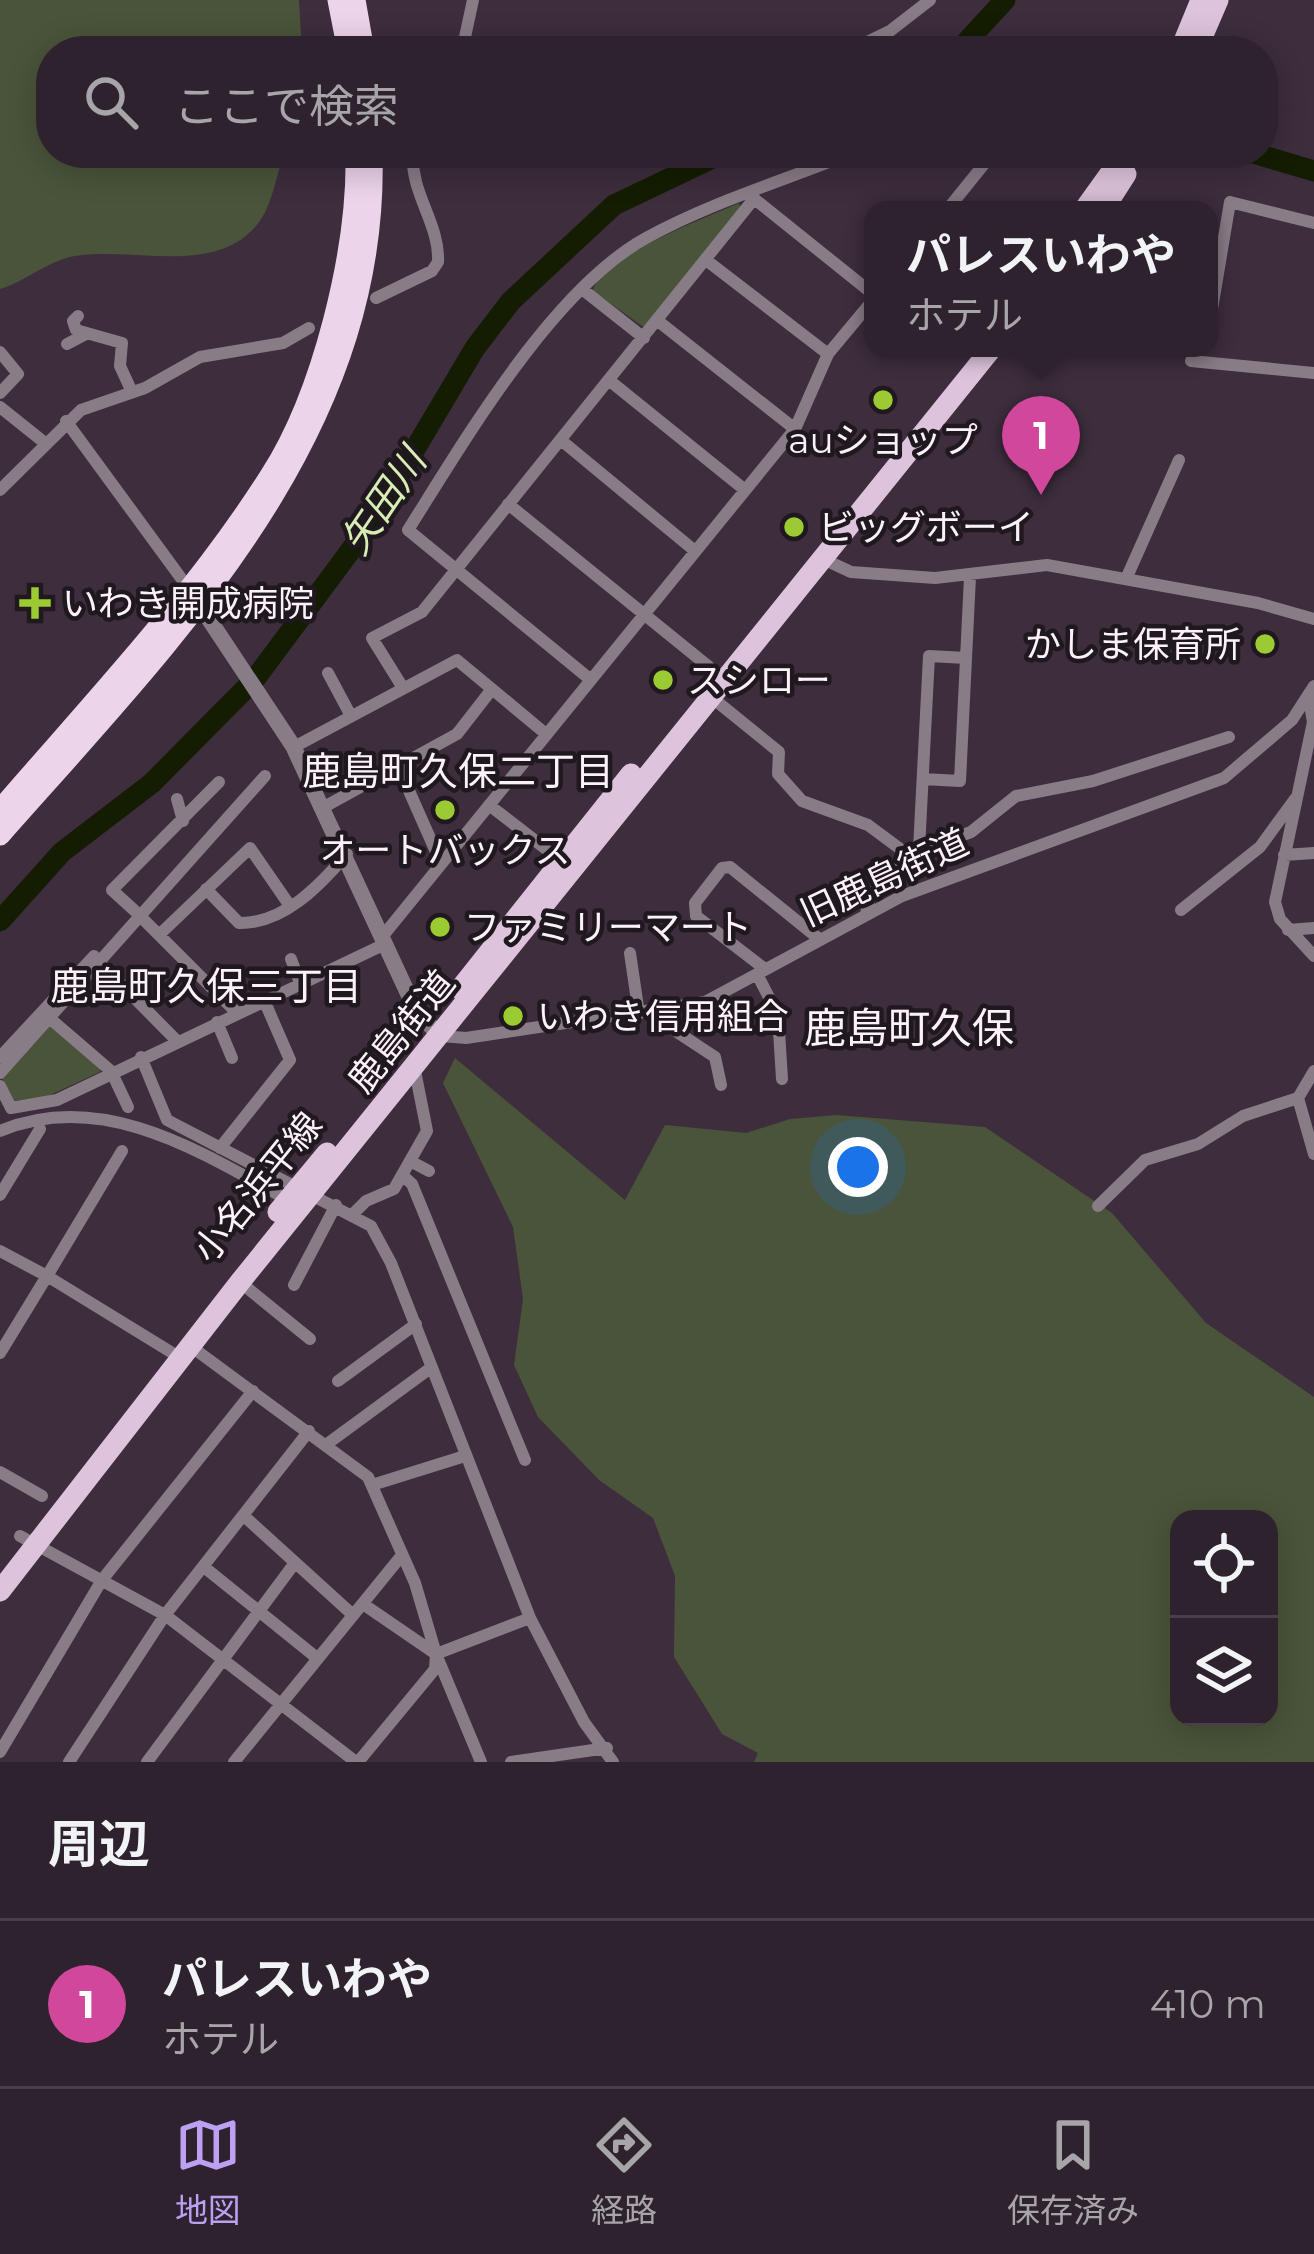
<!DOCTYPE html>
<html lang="ja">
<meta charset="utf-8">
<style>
:root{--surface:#2e222e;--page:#362a36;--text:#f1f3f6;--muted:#a7a4aa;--line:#493f4a;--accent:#bca0f2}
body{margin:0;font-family:Montserrat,"Noto Sans JP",sans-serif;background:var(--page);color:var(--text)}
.controls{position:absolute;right:36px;bottom:36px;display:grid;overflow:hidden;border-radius:24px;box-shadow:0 6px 30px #0003}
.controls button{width:108px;height:108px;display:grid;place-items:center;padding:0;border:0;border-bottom:3px solid var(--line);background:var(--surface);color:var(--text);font:60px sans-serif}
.you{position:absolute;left:858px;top:1167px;width:42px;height:42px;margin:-30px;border:9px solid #fff;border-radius:50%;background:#1a73e8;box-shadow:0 0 0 18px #1a73e833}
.badge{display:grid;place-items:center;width:78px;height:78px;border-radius:50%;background:var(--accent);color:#fff;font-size:39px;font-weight:700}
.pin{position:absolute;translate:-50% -99px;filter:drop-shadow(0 3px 6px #0008)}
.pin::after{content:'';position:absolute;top:63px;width:42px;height:36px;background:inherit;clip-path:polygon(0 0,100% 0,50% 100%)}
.popup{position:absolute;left:864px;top:201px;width:354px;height:156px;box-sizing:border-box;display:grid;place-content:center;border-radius:24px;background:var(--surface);filter:drop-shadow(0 3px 9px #0005);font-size:39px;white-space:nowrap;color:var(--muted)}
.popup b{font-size:45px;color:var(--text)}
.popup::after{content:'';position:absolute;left:50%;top:100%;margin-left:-24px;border:24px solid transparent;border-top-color:var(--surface)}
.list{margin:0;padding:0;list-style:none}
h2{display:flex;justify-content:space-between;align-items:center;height:156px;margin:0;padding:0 48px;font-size:51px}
h2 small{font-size:39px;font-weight:400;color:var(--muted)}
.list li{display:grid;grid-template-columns:78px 1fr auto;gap:36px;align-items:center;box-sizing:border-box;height:168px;padding:0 48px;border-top:3px solid var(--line)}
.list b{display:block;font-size:45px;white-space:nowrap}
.list p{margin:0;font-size:39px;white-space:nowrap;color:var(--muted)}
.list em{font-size:39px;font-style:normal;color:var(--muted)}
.icon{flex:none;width:66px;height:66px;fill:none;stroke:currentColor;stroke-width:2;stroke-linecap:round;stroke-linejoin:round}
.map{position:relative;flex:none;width:1314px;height:1762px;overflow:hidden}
.search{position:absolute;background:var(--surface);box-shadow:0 6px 30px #0003;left:36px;right:36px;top:36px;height:132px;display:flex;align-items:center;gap:30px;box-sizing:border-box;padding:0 42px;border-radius:48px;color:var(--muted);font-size:45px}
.sheet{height:324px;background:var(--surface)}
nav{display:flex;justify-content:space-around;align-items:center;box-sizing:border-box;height:168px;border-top:3px solid var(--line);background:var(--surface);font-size:33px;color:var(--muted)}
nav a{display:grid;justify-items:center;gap:6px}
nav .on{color:var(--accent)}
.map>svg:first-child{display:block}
.green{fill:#4a543a;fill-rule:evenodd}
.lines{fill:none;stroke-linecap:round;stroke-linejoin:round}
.river{stroke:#141d02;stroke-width:21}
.minor{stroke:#887c87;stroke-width:12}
.tertiary{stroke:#887c87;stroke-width:16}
.primary{stroke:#ddc4dc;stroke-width:21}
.trunk{stroke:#ecd4eb;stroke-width:21}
.poi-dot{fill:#9cca32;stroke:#20181f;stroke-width:4.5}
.labels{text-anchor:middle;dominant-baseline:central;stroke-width:9;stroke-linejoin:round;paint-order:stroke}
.poi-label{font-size:36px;fill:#fcf1fb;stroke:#20181f;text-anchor:start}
.street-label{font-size:36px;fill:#fcf1fb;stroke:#20181f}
.water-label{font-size:39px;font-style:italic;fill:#d6edb4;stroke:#20181f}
.neighbourhood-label{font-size:39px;fill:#fcf1fb;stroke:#20181f}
.quarter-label{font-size:42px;fill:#fcf1fb;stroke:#20181f}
</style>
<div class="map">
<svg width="1314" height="1762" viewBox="0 0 1314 1762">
<rect width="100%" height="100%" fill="#3d2d3d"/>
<!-- green -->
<path class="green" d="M0,0h299l3,51h-251v102h234c-9,21 -12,51 -26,69 -41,56 -127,24 -184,34 -28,5 -50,26 -75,33z
M739,203l2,6 -96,119 -52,-37c6,-34 113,-73 146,-88z
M43,1020l57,46v6l-52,24 -34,5 -14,-26v-13z
M455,1058l170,142 40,-75 81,8 44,-14 47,-4 148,12 127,86 94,110 108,74v365h-560l4,-9 -36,-19 -48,-77 1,-81 -22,-58 -54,-38 -61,-63 -24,-52 9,-66 -10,-72 -70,-144zM1179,1519h90v198h-90z"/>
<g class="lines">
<!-- river -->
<path class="river" d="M958,51l47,-51
M1253,153l61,18
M0,921l62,-69 90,-69 103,-104 116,-156 104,-175 36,-47 103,-96 109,-52"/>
<!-- minor -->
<path class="minor" d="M462,51l11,-51
M849,51l41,-20 40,-31
M517,153l21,7 37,-7
M752,197l121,97
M947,210l46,-57
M706,260l122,94
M582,289l62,49
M376,298l56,-27 6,-9c2,-38 -28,-69 -25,-109
M1211,315l19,-113 84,21
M78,316l-5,5 3,9 46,13 -2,23 12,26
M658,321l137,108
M67,344l19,-10
M0,352l18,22 -18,19
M1191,361l123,12
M610,381l135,109
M0,407l45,36
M66,421l123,168
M562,441l133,110
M0,490l81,-80 64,-22 55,-31 83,-14 26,-15
M508,504l216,175
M821,558l30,14 84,6 112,-13 211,38 56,16
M1126,579l53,-119
M328,673l23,43
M591,680l-183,-150c57,-90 144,-240 238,-292 65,-36 137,-57 206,-85
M403,688l-31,-50 50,-26 331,-412
M710,696l69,56 -1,22 24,27 66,24 39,29
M1309,699l4,23 -38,180 5,17 34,37
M294,747l163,-87 89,74
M398,766l43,97
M923,779l37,2 10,-204
M177,799l6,22
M489,805l70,54
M324,807l133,-73 35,-45
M919,849l10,-193 37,2
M1284,855l30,-2
M206,889l33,34c45,1 81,-38 108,-69
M1181,910l79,-63 35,-48
M135,911l-23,-21 107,-108
M136,912l101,101
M866,914l4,-18 32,-39 69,-25 45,-36 77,-15 136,-44
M1288,930l26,-2
M160,934l90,-86 40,58
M382,937l413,-508 33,-75 45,-54
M630,953l9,61
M94,957l83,84
M291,959l9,24
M765,969l-69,-53 -1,-13 27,-35 8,-1 88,71
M757,974l21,41 4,64
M648,1013l67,44 6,28
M47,1016l64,55 17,36
M217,1022l15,36
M441,1036l25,2 239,-36 197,-106 322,-118 68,-58 22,-34
M0,1057l94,-101
M141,1057l26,63 204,106 20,37 139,355 54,104 29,40
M0,1073l265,-297
M0,1086l11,22 46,-8 328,-156
M1298,1098l16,56
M0,1131c102,-43 201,21 288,69
M220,1148l70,-88 -26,-60
M122,1151l-75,125 132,81
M410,1161l19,10
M402,1175l10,9 113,276
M0,1195l40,-66
M1098,1206l47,-46 53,-16 45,-28 55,-18 16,-27
M352,1215l14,-14 28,-12 33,-58 -13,-65
M0,1251l47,25 -47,77
M240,1282l70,57
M294,1285l42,-80
M189,1345l179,132 47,106 21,71 45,108
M338,1381l78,-57
M327,1444l105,-77
M0,1472l42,24
M372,1485l93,-29
M244,1516l109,99
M20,1536l145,79 191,147
M204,1567l113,91
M436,1654l94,-36
M0,1752l102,-172 151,-189
M69,1762l96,-147 144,-184
M147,1762l147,-198
M234,1762l168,-207
M358,1762l77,-93 1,-15 -73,-50
M511,1762l96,-14"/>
<!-- tertiary -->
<path class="tertiary" d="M193,595l100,151 124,267 24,23"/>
<!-- primary -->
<path class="primary" d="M1180,51l21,-51
M1196,51l22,-51
M1084,210l41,-57
M1103,210l23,-36
M460,989l171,-215
M278,1212l49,-59
M0,1591l240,-309 752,-934"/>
<!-- trunk -->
<path class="trunk" d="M338,0l10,51
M355,0l9,51
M0,810c93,-108 193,-213 270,-334 53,-82 88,-226 86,-323
M0,835c173,-196 380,-400 372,-682"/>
</g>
<!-- markers -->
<g class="poi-dot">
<circle cx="883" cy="400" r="12"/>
<circle cx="794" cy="527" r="12"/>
<path d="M29 585h12v12h12v12h-12v12h-12v-12h-12v-12h12z"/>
<circle cx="1265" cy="644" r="12"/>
<circle cx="663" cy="680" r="12"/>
<circle cx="445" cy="810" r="12"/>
<circle cx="440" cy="927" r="12"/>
<circle cx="513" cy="1016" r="12"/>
</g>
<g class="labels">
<!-- poi labels -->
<g class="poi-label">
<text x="883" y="440" text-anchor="middle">auショップ</text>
<text x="818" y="527">ビッグボーイ</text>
<text x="62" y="603">いわき開成病院</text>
<text x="1241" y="644" text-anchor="end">かしま保育所</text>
<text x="687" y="680">スシロー</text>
<text x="445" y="850" text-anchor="middle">オートバックス</text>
<text x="464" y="927">ファミリーマート</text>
<text x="537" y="1016">いわき信用組合</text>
</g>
<!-- street labels -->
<g class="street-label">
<text transform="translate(884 877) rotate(-25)">旧鹿島街道</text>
<text transform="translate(401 1031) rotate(-51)">鹿島街道</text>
<text transform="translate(257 1187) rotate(-51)">小名浜平線</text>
</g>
<!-- water labels -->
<g class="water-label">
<text transform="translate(383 501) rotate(-56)">矢田川</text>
</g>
<!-- neighbourhood labels -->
<g class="neighbourhood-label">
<text x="458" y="771">鹿島町久保二丁目</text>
<text x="206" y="986">鹿島町久保三丁目</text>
</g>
<!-- quarter labels -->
<g class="quarter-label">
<text x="909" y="1028">鹿島町久保</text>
</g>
</g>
</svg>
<div class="controls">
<button><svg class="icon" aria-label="locate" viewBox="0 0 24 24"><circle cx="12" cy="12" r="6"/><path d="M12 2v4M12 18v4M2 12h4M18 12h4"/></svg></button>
<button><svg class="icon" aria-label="layers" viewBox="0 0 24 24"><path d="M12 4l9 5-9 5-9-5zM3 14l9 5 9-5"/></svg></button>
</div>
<div class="you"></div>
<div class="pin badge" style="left:1041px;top:495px;background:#d1479c">1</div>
<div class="popup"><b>パレスいわや</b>ホテル</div>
<div class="search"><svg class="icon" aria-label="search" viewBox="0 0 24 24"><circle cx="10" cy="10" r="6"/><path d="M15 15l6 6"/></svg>ここで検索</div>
</div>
<section class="sheet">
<h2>周辺<small></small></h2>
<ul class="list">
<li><span class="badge" style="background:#d1479c">1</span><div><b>パレスいわや</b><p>ホテル</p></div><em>410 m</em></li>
</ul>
</section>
<nav>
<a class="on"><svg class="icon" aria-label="map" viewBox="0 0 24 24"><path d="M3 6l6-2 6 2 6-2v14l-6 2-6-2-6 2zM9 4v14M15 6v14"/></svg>地図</a>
<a><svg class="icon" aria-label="directions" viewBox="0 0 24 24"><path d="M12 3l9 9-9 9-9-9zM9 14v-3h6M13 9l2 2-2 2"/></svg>経路</a>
<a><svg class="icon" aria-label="saved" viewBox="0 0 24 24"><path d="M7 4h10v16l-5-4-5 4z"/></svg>保存済み</a>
</nav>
